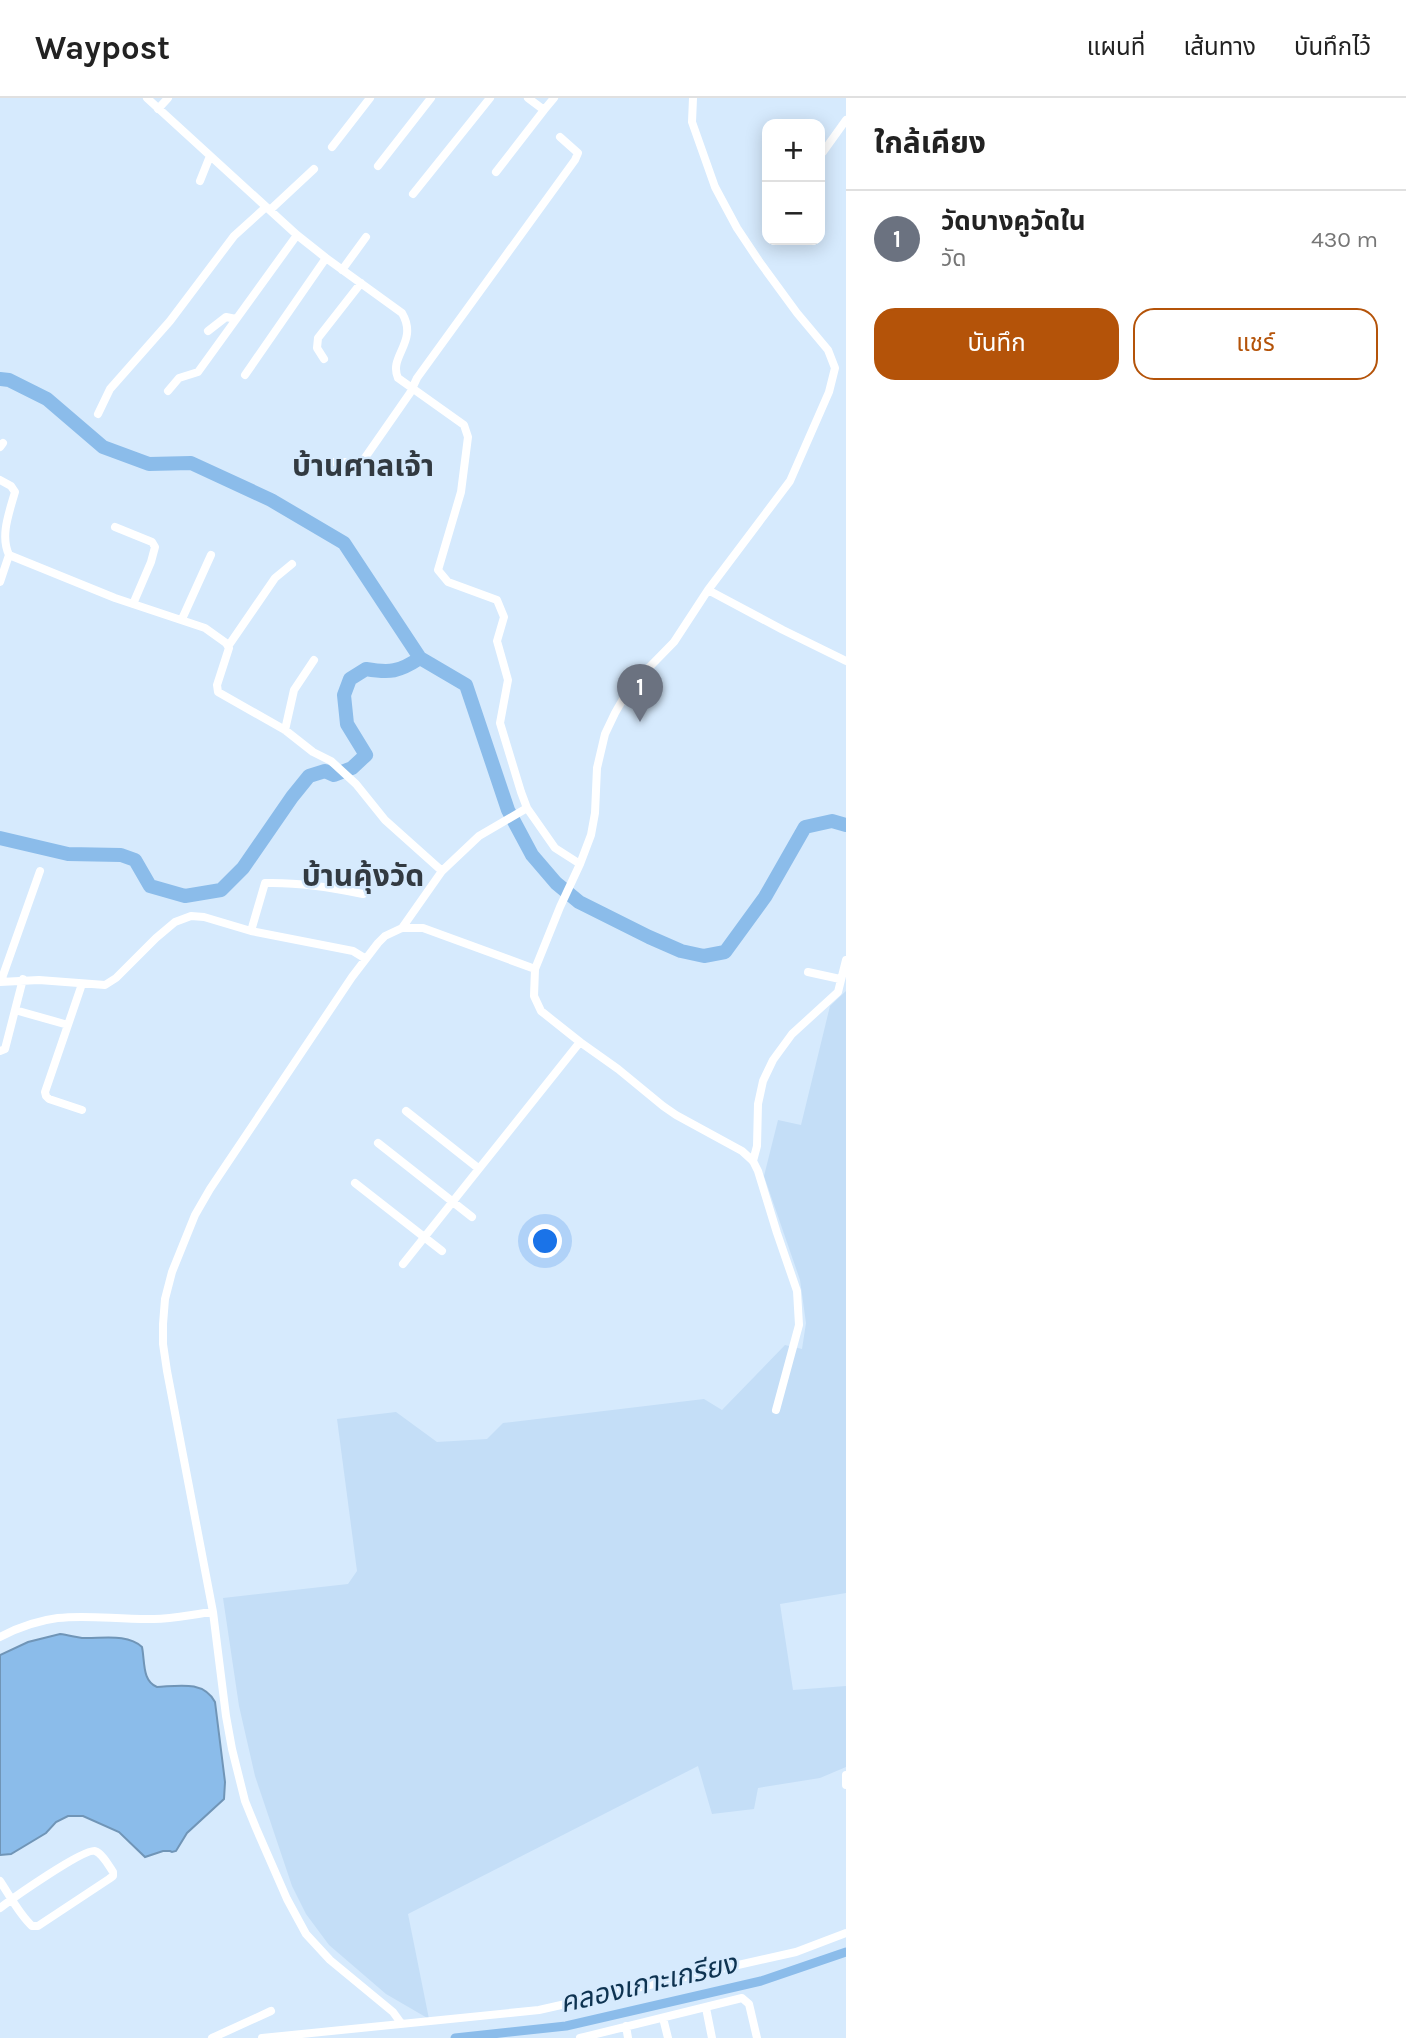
<!DOCTYPE html>
<html lang="th">
<meta charset="utf-8">
<style>
:root{--surface:#fff;--page:#f6f6f6;--text:#222;--muted:#767676;--line:#e0e0e0;--accent:#b45309}
body{margin:0;font-family:Karla,"Noto Sans Thai",sans-serif;background:var(--page);color:var(--text)}
.controls{position:absolute;right:21px;top:21px;display:grid;overflow:hidden;border-radius:14px;box-shadow:0 4px 18px #0003}
.controls button{width:63px;height:63px;display:grid;place-items:center;padding:0;border:0;border-bottom:2px solid var(--line);background:var(--surface);color:var(--text);font:35px sans-serif}
.you{position:absolute;left:546px;top:1144px;width:24px;height:24px;margin:-18px;border:5px solid #fff;border-radius:50%;background:#1a73e8;box-shadow:0 0 0 10px #1a73e833}
.badge{display:grid;place-items:center;width:46px;height:46px;border-radius:50%;background:var(--accent);color:#fff;font-size:23px;font-weight:700}
.pin{position:absolute;translate:-50% -58px;filter:drop-shadow(0 2px 4px #0008)}
.pin::after{content:'';position:absolute;top:37px;width:24px;height:21px;background:inherit;clip-path:polygon(0 0,100% 0,50% 100%)}
.list{margin:0;padding:0;list-style:none}
h2{display:flex;justify-content:space-between;align-items:center;height:91px;margin:0;padding:0 28px;font-size:30px}
h2 small{font-size:23px;font-weight:400;color:var(--muted)}
.list li{display:grid;grid-template-columns:46px 1fr auto;gap:21px;align-items:center;box-sizing:border-box;height:98px;padding:0 28px;border-top:2px solid var(--line)}
.list b{display:block;font-size:26px;white-space:nowrap}
.list p{margin:0;font-size:23px;white-space:nowrap;color:var(--muted)}
.list em{font-size:23px;font-style:normal;color:var(--muted)}
.actions{display:flex;gap:14px;padding:21px 28px}
.actions a{flex:1;padding:16px 0;border:2px solid var(--accent);border-radius:21px;text-align:center;font-size:24px;color:var(--accent)}
.actions .main{background:var(--accent);color:#fff}
.map{position:relative;flex:none;width:846px;height:1940px;overflow:hidden}
header{display:flex;align-items:center;gap:42px;box-sizing:border-box;height:98px;padding:0 35px;background:var(--surface);border-bottom:2px solid var(--line)}
header strong{font-size:33px}
nav{display:flex;gap:38px;margin-inline-start:auto;font-size:24px}
main{display:flex}
aside{flex:1;background:var(--surface)}
.map>svg:first-child{display:block}
.built{fill:#c4def7}
.water{fill:#8bbcea;stroke:#7095b7;stroke-width:2}
.lines{fill:none;stroke-linecap:round;stroke-linejoin:round}
.canal{stroke:#8bbcea;stroke-width:9}
.river{stroke:#8bbcea;stroke-width:14}
.minor{stroke:#fff;stroke-width:8}
.labels{text-anchor:middle;dominant-baseline:central;stroke-width:5;stroke-linejoin:round;paint-order:stroke}
.water-label{font-size:28px;font-style:italic;fill:#0e3351;stroke:#d6eafd}
.quarter-label{font-size:30px;font-weight:bold;fill:#323a41;stroke:#d6eafd}
</style>
<header>
<strong>Waypost</strong>
<nav><a>แผนที่</a><a>เส้นทาง</a><a>บันทึกไว้</a></nav>
</header>
<main>
<div class="map">
<svg width="846" height="1940" viewBox="0 0 846 1940">
<rect width="100%" height="100%" fill="#d6eafd"/>
<!-- built -->
<path class="built" d="M846,893v602l-66,11 13,86 53,-4v81l-26,11 -62,10 -4,21 -42,5 -14,-48 -290,148 21,105 -43,-25 -57,-49 -23,-31 -14,-28 -37,-110 -16,-70 -16,-108 125,-14 9,-13 -20,-152 59,-7 41,30 50,-3 16,-16 201,-24 18,11 63,-65 17,4 4,-26 -6,-43 -36,-104 14,-56 23,5 29,-119z"/>
<!-- water -->
<path class="water" d="M60,1536c8,1 15,3 22,4 19,1 45,-5 60,9 3,15 0,34 15,40 21,-1 46,-7 58,15l10,80 -1,17 -37,34 -11,18 -4,1 -2,-1h-7l-18,6 -26,-25 -36,-16h-15l-12,6 -10,11 -35,21 -11,1v-200l28,-13z"/>
<g class="lines">
<!-- canal -->
<path class="canal" d="M455,1940l111,-12 195,-45 85,-29"/>
<!-- river -->
<path class="river" d="M0,281l9,1 38,19 56,48 46,17 42,-1 80,37 73,43 76,115 46,27 42,125 24,45 24,28 23,19 70,35 32,14 23,5 21,-4 40,-55 40,-70 27,-6 14,4
M0,740l68,16 53,1 14,5 15,26 35,10 36,-6 22,-22 49,-71 17,-21 16,-5 9,4 18,-7 14,-13 -19,-31 -3,-29 6,-16 16,-10c24,4 33,3 54,-11"/>
<!-- minor -->
<path class="minor" d="M147,0l150,137 29,23 76,55c17,29 -14,43 -4,65l66,47 4,12 -7,55 -23,78 10,12 49,18 7,17 -7,24 11,39 -8,43 21,69 6,16 28,40 25,16
M693,0l-1,24 23,65 22,41 22,33 38,52 31,37 7,18 -6,24 -39,89 -82,109 -34,52 -44,45 -15,26 -10,21 -8,34 -2,45 -4,22 -11,29 -20,43 -25,62 -1,27 7,15 39,31 38,27 45,37 13,9 66,36 11,10 5,10 19,62 20,58 2,34 -23,85
M158,11l10,-11
M544,12l10,-12
M332,49l38,-49
M823,54l23,-32
M378,68l53,-68
M496,74l48,-62 -16,-12
M200,83l10,-25
M413,96l77,-96
M270,112l44,-41
M342,172l24,-33
M208,233l18,-14 10,2
M324,261l-7,-11 1,-10 43,-55
M245,277l81,-117
M168,293l11,-13 19,-6 99,-137
M98,316l12,-25 60,-68 64,-85 32,-29
M0,349l3,-4
M333,364h29l48,-69 7,-15 158,-218 3,-7 -18,-16
M0,382l11,6 4,6c-6,21 -15,44 -6,63l106,43 90,30 21,15 3,5 -12,37 1,7 67,38 28,22 18,9 25,23 29,36 57,51
M115,429l37,15 3,5 -4,15 -18,42
M0,484l9,-27
M708,492l75,40 63,31
M182,521l29,-64
M229,547l46,-67 17,-14
M285,632l9,-40 20,-30
M402,830l40,-57 37,-35 48,-28
M251,833l14,-48c33,-1 65,4 98,11
M808,874l32,7
M1,883l39,-110
M0,884l39,-2 66,5 11,-7 40,-40 19,-16 16,-6 13,1 47,14 102,20 13,8
M82,886l-37,108 1,4 3,3 33,11
M15,912l53,15
M0,953l5,-2 18,-70
M406,1013l72,57
M378,1045l94,74
M753,1063l4,-15 1,-42 5,-23 10,-21 19,-26 46,-42 8,-32
M355,1085l87,68
M403,1166l177,-222
M0,1539c59,-31 93,-17 154,-18 19,0 40,-5 59,-7
M846,1677v10
M0,1783c10,15 19,33 32,45h6l71,-47 4,-3v-4c-4,-6 -11,-19 -18,-21 -11,-3 -82,47 -95,57
M706,1910l6,30
M663,1920l5,20
M401,1925l-8,-11 -63,-52 -24,-26 -19,-35 -31,-71 -11,-27 -13,-52 -6,-33 -13,-104 -46,-241 -4,-27v-20l2,-25 7,-27 23,-57 15,-26 142,-212 26,-34 7,-7 17,-8h21l112,41
M626,1928l2,12
M212,1940l59,-27
M262,1940l277,-28 257,-58 50,-19
M580,1940l162,-40 7,6 8,34"/>
</g>
<g class="labels">
<!-- water labels -->
<g class="water-label">
<text transform="translate(648 1885) rotate(-13)">คลองเกาะเกรียง</text>
</g>
<!-- quarter labels -->
<g class="quarter-label">
<text x="363" y="368">บ้านศาลเจ้า</text>
<text x="363" y="778">บ้านคุ้งวัด</text>
</g>
</g>
</svg>
<div class="controls">
<button>+</button>
<button>−</button>
</div>
<div class="you"></div>
<div class="pin badge" style="left:640px;top:624px;background:#6b7280">1</div>
</div>
<aside>
<h2>ใกล้เคียง<small></small></h2>
<ul class="list">
<li><span class="badge" style="background:#6b7280">1</span><div><b>วัดบางคูวัดใน</b><p>วัด</p></div><em>430 m</em></li>
</ul>
<div class="actions"><a class="main">บันทึก</a><a>แชร์</a></div>
</aside>
</main>
